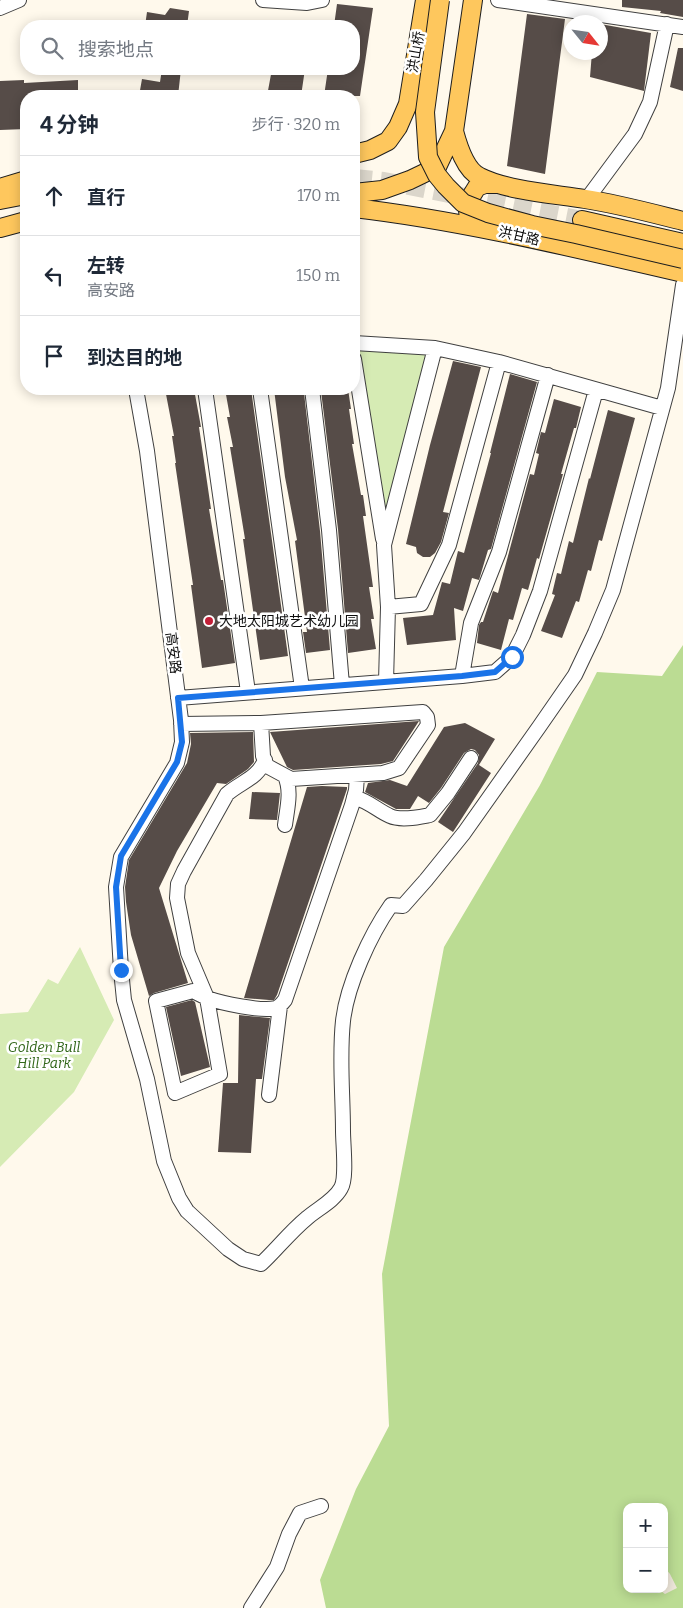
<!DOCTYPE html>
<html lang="zh">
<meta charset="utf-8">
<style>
:root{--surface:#fff;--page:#f2f2f3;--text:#1f2937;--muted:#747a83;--line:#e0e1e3}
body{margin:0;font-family:Bitter,"Noto Sans SC",serif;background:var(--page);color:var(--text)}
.controls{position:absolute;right:15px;bottom:15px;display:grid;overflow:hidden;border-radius:10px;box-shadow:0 2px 12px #0003}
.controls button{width:45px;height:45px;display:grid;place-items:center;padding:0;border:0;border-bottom:1px solid var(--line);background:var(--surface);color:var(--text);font:25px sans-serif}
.compass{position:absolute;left:563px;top:15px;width:45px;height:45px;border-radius:50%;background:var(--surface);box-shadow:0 2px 12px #0003;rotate:120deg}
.stop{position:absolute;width:15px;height:15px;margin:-11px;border:4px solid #1a73e8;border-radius:50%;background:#fff}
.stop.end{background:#1a73e8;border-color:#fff;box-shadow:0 1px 5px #0008}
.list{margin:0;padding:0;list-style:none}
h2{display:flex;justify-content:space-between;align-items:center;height:65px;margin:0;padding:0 20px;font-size:21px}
h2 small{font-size:16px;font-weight:400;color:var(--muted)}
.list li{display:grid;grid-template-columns:32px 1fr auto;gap:15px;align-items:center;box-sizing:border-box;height:80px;padding:0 20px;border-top:1px solid var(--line)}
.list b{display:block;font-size:19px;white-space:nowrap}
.list p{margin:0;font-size:16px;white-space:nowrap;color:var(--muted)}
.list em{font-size:16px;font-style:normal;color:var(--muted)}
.icon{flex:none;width:28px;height:28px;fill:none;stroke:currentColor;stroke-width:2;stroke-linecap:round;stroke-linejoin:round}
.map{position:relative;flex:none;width:683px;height:1608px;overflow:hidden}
.search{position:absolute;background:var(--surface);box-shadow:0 2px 12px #0003;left:20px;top:20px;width:340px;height:55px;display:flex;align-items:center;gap:12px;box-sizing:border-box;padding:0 18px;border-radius:20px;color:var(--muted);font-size:19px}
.panel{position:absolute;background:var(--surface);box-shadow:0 2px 12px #0003;left:20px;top:90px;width:340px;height:305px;border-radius:20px}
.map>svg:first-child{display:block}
.green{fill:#d6ebb4}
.forest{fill:#bbdc93;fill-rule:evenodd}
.plaza{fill:#efe8db}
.building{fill:#564c48}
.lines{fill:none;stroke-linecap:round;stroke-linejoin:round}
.major-tunnel{stroke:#dbd6cb;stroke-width:18;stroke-dasharray:18 9;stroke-linecap:butt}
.minor-casing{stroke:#404040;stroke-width:16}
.major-casing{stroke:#1e1e1e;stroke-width:20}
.minor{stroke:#fff;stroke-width:14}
.major{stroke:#fec75d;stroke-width:18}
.major-bridge-casing{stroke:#1e1e1e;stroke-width:20;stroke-linecap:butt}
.major-bridge{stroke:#fec75d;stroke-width:18}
.route{stroke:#1a73e8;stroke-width:6}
.poi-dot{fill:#c21f37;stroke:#fff;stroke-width:2}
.labels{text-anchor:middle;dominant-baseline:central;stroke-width:5;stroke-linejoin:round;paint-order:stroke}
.street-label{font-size:14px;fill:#0d0d0d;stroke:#fff}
.poi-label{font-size:14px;fill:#0d0d0d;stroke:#fff;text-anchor:start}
.park-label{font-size:14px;font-style:italic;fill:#32671a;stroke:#fff}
</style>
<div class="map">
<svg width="683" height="1608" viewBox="0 0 683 1608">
<rect width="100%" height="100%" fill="#fff9ec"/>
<!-- green -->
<path class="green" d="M358,350l70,4 -44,177z
M80,947l34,73 -40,72 -74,75v-153l28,-2 20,-33 10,5z"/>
<!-- forest -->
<path class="forest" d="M683,645v963h-357l-6,-28 36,-91 33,-63 -7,-152 62,-327 96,-162 57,-113 65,4zM627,1507h37v82h-37z"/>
<!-- plaza -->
<path class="plaza" d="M664,1567l6,7 7,14 -12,6 -7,-5h6z"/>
<!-- building -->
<path class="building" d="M622,0h61v17l-23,-4 1,-2 -39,-4z
M337,4l36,4 -13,88h-36l4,-27h26v-43h-20z
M170,8l19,3 -2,15h-42l2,-14 18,3z
M527,14l38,5 -20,155 -38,-8z
M600,24l51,9 -7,58 -54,-14 2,-25h8z
M678,48h5v43l-13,-4z
M162,69h19l-3,27h-39l3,-17 18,3z
M272,69h33l-4,27h-34z
M24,80v3l54,-3v16h-52v33l-26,1v-49z
M453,361l28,6 -38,145 6,1 -8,29 -6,11 -5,4h-7l-6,-4 -1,-6 -10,-3 24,-99z
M510,374l27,8 -46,167 -3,1 -9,30 -7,-2 -9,33 -9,-3 2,32 -49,5 -4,-27 30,-3 9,-33 8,2 8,-33 6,2 27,-100h-1z
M165,389h29l7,38h-2l12,82h-2l12,71h2l12,83 -33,5 -11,-83h2l-18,-122h1l-4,-27h2z
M225,389h26l37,267 -28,4 -17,-121h2l-15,-92h3l-6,-30h3z
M274,389h28l2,4 16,138 10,119 -24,3 -3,-21h4l-12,-91 2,-1 -12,-63z
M338,389h10l3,20h-2l5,35h-2l9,51h2l3,21h-3l10,71h-4l5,32h-3l5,30 -28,4 -10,-124 -17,-138z
M554,399l27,8 -5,21h-2l-13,46h2l-24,85 -2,-1 -9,32 -6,-2 -9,32 -4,-1 -8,31 -24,-7 2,-18 2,-3h2l10,-31 5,2 32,-119 4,1 5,-21 -3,-1 5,-21 4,1z
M608,410l27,8 -33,123 -3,-1 -8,31 -3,-1 -9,32 -3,-1 -14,37 -21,-7 14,-36 -3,-1 5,-21 4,1 8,-33 4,2 16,-65 1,1z
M419,721l-26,40 -12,3 -88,6 -6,-3 -17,-35z
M465,723l30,16 -16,26 12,8 -38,59 -15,-10 40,-59 1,-8 -4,-5 -4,-1 -7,4 -23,35 -12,15 -11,-7 -8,13h-14l-31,-17 3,-9 22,-3 17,6 37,-59z
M253,732l1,30 -6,7 -22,15 -9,-1 -40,68 -18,37 29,95 -34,10 -5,3 -18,-61 -5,-33 -1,-15 4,-27 58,-97 4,-19 -1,-11z
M322,786l25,1v2l-70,206 -3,5h-5l-25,-2 63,-211z
M252,792l28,1 -3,27 -28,-1z
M192,1000l3,2 15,65 -29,9 -15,-69z
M239,1015l31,3 -8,61h-6l-5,74 -33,-1 5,-69h15z"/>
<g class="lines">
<!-- major-tunnel -->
<path class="major-tunnel" d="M354,178l30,3 198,39"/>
<defs>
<path id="minor" d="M263,0l44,3 15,-3
M498,0l185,27
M0,8l19,-8
M587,199l48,-65 15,-32 17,-78
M354,343l81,5 64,14 163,46
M354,359l29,180
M136,389l11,62 34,269 1,22 -5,21 -56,94 -5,30 5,83 3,30 23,79 17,82 15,37 8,13 41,38 15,10 18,5c16,-15 29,-32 46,-46 10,-9 27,-17 34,-30 6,-10 2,-43 2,-57 0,-36 -4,-74 0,-110 4,-36 27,-86 48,-116l12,1 23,-26 38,-47 75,-106 36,-52 20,-42 18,-43 55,-202 15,-103
M205,389l43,303
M260,389l42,299
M312,389l17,141 13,155
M388,607l33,-3 28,-59 50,-183
M462,676l9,-53 28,-71 49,-177
M386,682l2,-75 -4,-62 51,-197
M178,698l284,-22 33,-4 17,-15 11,-22 17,-44 56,-201
M181,724l80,-1 162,-11 4,5 1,8 -29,43 -16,5 -92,6 -24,-13 -4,-10 -2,-33
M265,760c-8,19 -23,21 -38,34l-43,77 -6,13 -1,14 11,55 19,45c14,5 55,14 69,10 5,-2 6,-5 9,-8l67,-195 4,-15 1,-14
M285,776c7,15 2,33 0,49
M354,797c16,5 23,13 36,19 11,5 29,1 40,-1l18,-22 23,-35
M193,991l14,7 13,76 -45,19 -19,-92z
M269,1095l11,-89
M251,1608l26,-41 12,-33 11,-21 21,-7"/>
<path id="major" d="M454,131c4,15 11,39 26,46 28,14 75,17 105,22 33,5 66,14 98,22
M354,154l16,-4 18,-9 10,-14 10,-23 17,-104
M0,188l26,-8
M354,193l28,-3 28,-10 27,-13 17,-36 19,-131
M0,200l26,-5
M354,208c111,13 220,40 329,65
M469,218l-2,-15 10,-16 8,-3h12
M582,220l101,23
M0,228l26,-7"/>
</defs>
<!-- minor casing -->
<use href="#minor" class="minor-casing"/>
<!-- major casing -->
<use href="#major" class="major-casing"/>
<!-- minor -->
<use href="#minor" class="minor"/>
<!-- major -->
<use href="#major" class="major"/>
<defs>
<path id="major-bridge" d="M440,0l-15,112 3,45 9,18 9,11 17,17 25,10 44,12 44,9 107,25"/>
</defs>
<!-- major-bridge casing -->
<use href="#major-bridge" class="major-bridge-casing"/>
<!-- major-bridge -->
<use href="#major-bridge" class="major-bridge"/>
</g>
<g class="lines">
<!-- route -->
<path class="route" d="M121,970l-5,-83 5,-31 56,-94 5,-20 -4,-44 284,-22 33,-4 17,-15"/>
</g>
<!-- markers -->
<circle class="poi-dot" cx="209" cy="621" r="5"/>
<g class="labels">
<!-- street labels -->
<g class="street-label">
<text transform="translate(416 52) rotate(-80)">洪山桥</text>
<text transform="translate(519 236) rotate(13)">洪甘路</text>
<text transform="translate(173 653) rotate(83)">高安路</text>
</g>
<!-- poi labels -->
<g class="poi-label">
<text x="219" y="621">大地太阳城艺术幼儿园</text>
</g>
<!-- park labels -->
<g class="park-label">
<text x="44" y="1047">Golden Bull<tspan x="44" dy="16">Hill Park</tspan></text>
</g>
</g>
</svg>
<div class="controls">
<button>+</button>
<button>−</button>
</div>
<svg class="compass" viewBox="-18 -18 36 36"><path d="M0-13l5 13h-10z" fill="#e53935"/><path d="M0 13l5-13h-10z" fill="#747a83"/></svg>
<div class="stop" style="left:512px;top:657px"></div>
<div class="stop end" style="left:121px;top:970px"></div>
<div class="search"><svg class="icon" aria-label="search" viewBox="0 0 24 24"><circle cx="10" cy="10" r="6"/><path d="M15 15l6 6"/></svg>搜索地点</div>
<section class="panel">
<h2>4 分钟<small>步行 · 320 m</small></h2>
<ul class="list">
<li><svg class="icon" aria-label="ahead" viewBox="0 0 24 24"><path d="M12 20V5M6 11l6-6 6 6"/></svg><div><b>直行</b></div><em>170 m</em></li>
<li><svg class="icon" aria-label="left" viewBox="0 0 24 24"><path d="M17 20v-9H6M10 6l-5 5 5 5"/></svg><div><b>左转</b><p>高安路</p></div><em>150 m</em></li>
<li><svg class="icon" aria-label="arrive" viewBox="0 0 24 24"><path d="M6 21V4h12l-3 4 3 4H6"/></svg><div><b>到达目的地</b></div></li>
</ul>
</section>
</div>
